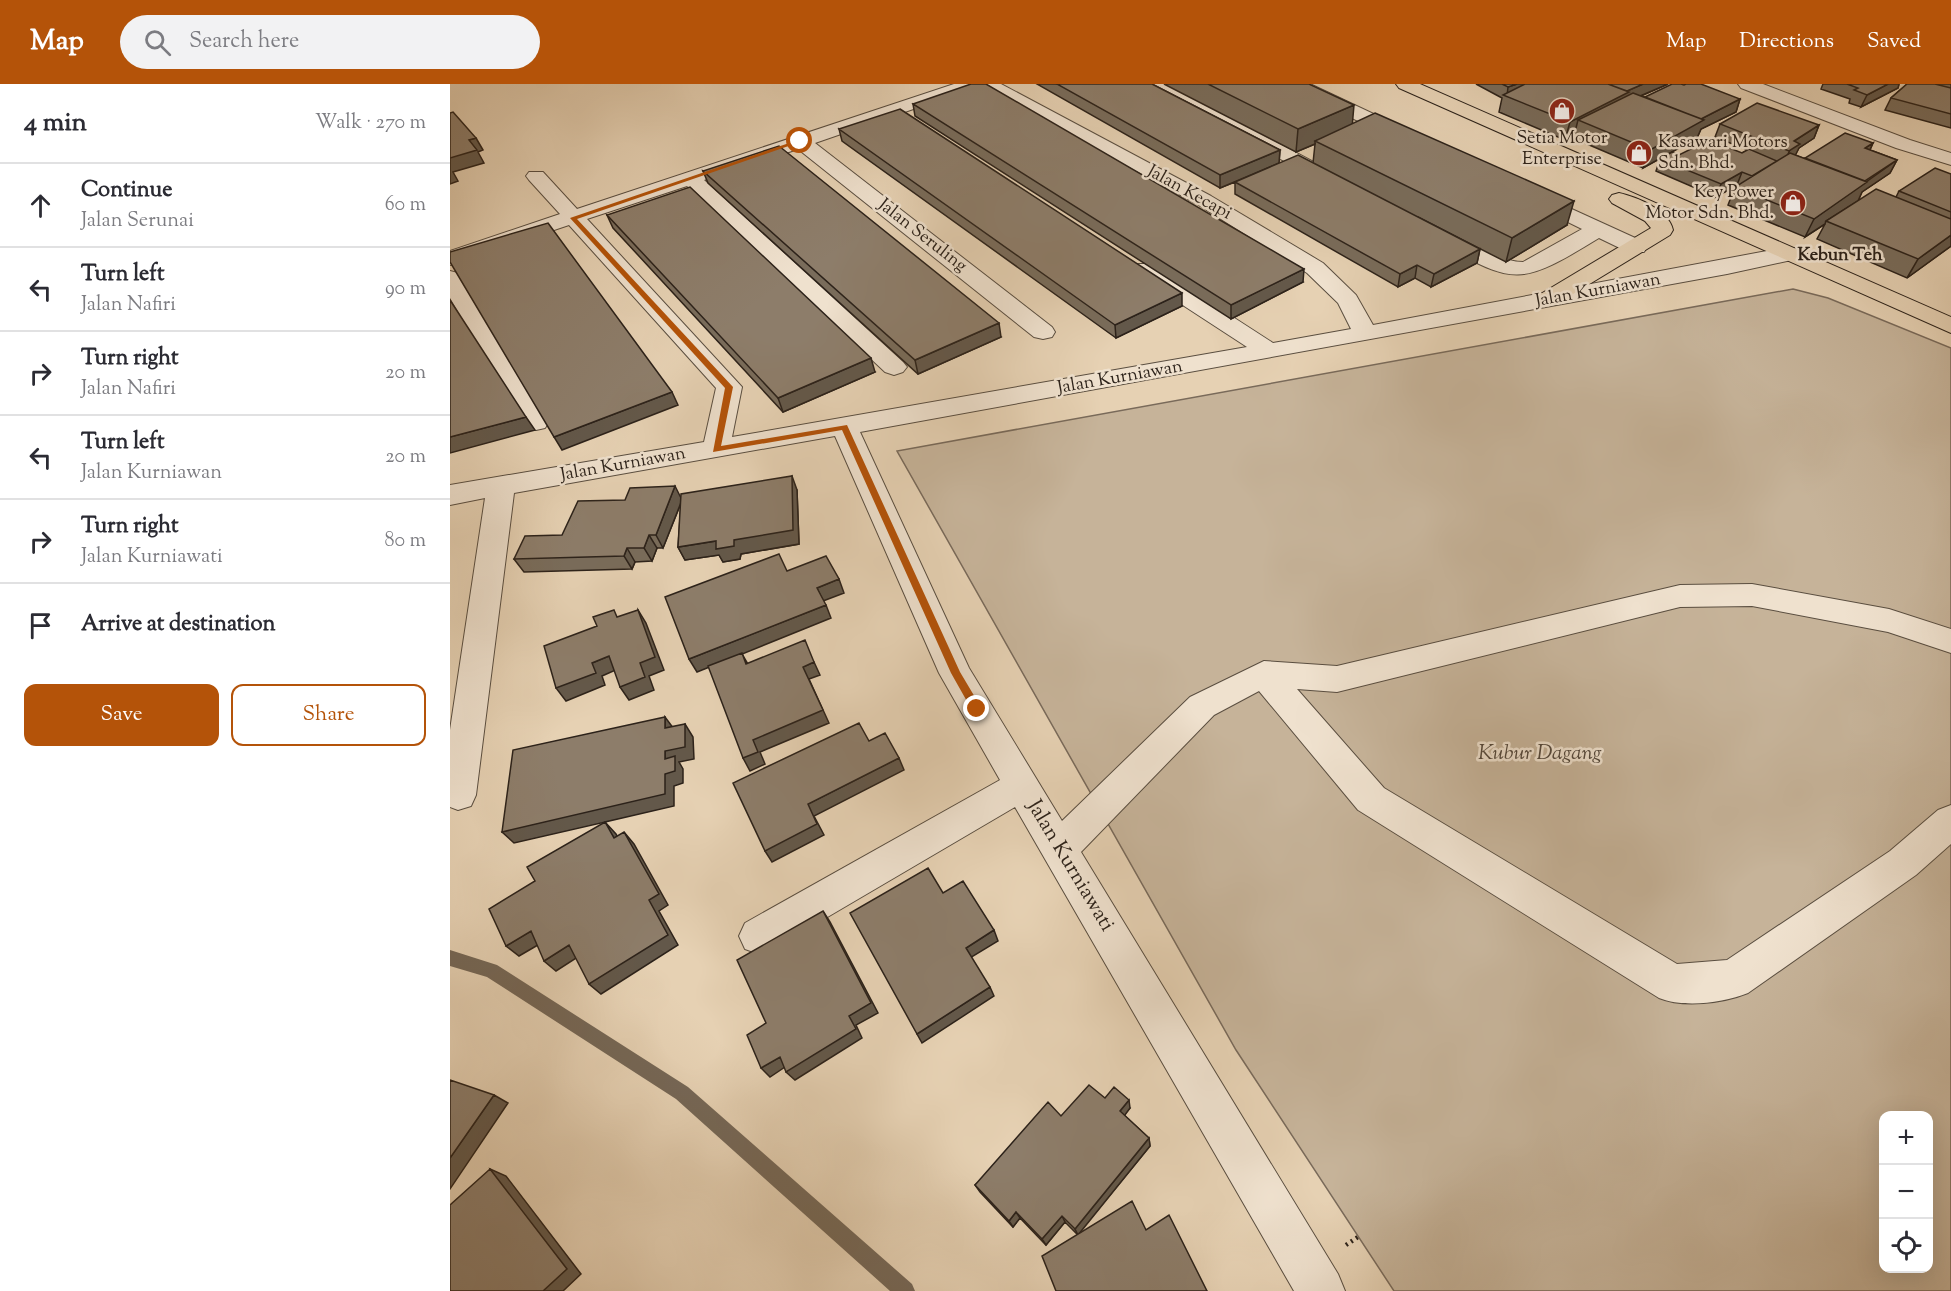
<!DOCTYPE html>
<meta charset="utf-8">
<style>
:root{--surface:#fff;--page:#f2f2f3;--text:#2b2b33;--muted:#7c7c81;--line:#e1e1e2;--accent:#b45309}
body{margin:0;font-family:"Sorts Mill Goudy",serif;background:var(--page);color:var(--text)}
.controls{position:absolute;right:18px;bottom:18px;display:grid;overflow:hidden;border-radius:12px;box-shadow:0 6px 24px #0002}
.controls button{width:54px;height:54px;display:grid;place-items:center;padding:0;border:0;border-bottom:2px solid var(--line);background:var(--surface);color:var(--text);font:30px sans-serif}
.stop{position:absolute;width:18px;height:18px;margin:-14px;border:4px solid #b45309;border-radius:50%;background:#fff}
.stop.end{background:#b45309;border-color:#fff;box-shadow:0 2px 6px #0008}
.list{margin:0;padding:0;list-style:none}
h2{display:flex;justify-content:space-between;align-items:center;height:78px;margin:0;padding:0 24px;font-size:26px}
h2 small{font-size:20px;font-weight:400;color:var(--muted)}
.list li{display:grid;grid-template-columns:39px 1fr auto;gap:18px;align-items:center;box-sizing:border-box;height:84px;padding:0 24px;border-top:2px solid var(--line)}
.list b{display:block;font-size:22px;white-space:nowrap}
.list p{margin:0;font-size:20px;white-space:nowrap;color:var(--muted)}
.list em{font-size:20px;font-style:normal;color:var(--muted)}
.actions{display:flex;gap:12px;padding:18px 24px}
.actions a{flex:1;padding:14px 0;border:2px solid var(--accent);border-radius:12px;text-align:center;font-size:21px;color:var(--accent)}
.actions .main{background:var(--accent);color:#fff}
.icon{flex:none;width:33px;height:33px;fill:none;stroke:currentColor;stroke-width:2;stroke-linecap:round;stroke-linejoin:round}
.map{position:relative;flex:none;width:1501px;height:1207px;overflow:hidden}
header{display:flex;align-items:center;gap:36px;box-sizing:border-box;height:84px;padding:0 30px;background:var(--accent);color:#fff}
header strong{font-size:28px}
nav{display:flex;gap:33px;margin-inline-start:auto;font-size:21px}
.search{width:420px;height:54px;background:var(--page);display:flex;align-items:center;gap:15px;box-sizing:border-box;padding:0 21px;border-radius:33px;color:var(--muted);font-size:22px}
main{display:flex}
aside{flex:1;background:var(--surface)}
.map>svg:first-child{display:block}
.green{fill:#c6b399;stroke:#796a5a;stroke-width:1.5;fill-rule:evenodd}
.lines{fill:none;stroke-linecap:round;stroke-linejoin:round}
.stream{fill:#766857;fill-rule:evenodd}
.minor-casing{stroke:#5a4e40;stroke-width:2}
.major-casing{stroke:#2c221a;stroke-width:2}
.path{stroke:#2c221a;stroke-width:4.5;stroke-dasharray:2 4;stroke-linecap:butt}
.minor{fill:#efe1ce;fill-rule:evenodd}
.major{fill:#e6d1b3;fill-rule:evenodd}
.wall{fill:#796c5b;stroke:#2c221a;stroke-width:1.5}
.shaded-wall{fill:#63584a;stroke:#2c221a;stroke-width:1.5}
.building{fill:#8d7d6a;stroke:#2c221a;stroke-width:1.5}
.route{fill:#b45309}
.labels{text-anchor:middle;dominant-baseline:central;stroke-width:5;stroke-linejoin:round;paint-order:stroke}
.far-poi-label{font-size:18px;fill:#2c221a;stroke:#efe1ce}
.far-street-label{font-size:18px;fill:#2c221a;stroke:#efe1ce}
.far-neighbourhood-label{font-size:18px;font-weight:bold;fill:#2c221a;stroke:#efe1ce}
.park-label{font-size:21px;font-style:italic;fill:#52463a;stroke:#efe1ce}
.street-label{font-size:21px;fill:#2c221a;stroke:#efe1ce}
</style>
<header>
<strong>Map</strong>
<div class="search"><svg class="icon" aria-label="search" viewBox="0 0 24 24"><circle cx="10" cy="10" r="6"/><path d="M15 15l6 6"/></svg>Search here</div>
<nav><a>Map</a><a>Directions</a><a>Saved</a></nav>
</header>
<main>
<aside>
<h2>4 min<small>Walk · 270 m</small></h2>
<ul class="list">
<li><svg class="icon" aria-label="ahead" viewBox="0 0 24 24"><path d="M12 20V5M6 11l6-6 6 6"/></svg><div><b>Continue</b><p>Jalan Serunai</p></div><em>60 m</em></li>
<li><svg class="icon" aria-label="left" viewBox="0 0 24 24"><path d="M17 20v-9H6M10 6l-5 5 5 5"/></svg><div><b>Turn left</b><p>Jalan Nafiri</p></div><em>90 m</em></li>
<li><svg class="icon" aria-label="right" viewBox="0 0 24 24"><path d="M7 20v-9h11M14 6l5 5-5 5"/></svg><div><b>Turn right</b><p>Jalan Nafiri</p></div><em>20 m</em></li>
<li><svg class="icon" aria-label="left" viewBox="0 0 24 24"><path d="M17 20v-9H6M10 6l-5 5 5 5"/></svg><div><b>Turn left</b><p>Jalan Kurniawan</p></div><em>20 m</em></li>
<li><svg class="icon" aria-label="right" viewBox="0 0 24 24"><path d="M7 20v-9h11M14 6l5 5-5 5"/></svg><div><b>Turn right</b><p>Jalan Kurniawati</p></div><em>80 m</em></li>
<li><svg class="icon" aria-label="arrive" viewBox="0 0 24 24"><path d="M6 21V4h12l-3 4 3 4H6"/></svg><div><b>Arrive at destination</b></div></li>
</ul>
<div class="actions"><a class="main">Save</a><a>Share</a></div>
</aside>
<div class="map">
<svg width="1501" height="1207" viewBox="0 0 1501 1207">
<rect width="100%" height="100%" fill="#e6d1b3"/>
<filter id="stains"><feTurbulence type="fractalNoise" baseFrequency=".00333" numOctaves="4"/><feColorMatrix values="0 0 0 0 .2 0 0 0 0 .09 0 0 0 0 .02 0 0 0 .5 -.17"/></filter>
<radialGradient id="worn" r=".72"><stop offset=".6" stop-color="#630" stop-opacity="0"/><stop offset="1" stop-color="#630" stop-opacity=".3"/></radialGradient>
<!-- green -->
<path class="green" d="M1343,205l35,9 123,50v943h-557l-158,-241 -339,-599zM1434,1032h44v152h-44z"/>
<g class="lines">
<!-- stream -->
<path class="stream" d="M0,866l47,15 191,122 224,197 3,7h-25l-214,-192 -189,-122 -37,-11z"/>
<defs>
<path id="minor" d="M504,0h47l210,112 112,67 33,32 17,30 415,-78 8,2 3,5 -3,5 -69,15 -867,158 109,236 93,153 128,-124 74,-36 73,5 343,-81 72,-1 137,25 62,20v24l-63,-21 -136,-26 -72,1 -343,85 -40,-3 87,99 293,176 50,-4 163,-109 48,-41 13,-5v39l-35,31 -168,118c-25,10 -64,15 -89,5l-301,-188 -99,-119 -45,24 -133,137 257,422 7,17h-51l-279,-484 -242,142 -14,5 -14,-5 -6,-13 6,-13 255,-143 -61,-107 -104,-237 -321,57 -38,302 -5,11 -13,4 -8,-3v-77l35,-232 -35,7v-20l254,-43 12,-54 -147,-163 -119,40v-14l110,-37 -31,-34 -3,-4 3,-4h14l34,37zM530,2l217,118 110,69 31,30 13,26 -78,14 -122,-79h-16l-3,5 3,5 112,73 -515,90 10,-50 -155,-168 100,-33 198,186 9,3 9,-3 4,-5 -4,-5 -199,-182 94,-31 236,188 9,2 9,-2 3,-5 -3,-5 -237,-184z
M694,0h23l171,91 3,4 -3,4h-14z
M836,0h24l104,49 3,4 -3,4h-14l-111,-53z
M1288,0h25l147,56 41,13v12l-55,-17 -155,-60z
M1080,106l114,52 3,5 -3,5h-16l-29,-14c-83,51 -84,46 -168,1l-3,-5 3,-5c27,-6 60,33 92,33l59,-33 -59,-29 -3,-4 3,-4z
M0,187l8,2 3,5 88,144 -4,6 -9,2 -9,-2 -4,-6 -73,-124z"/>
<path id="major" d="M946,0h24l531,233v16l-552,-245z
M1169,109c18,4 50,17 54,37l-3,5 -115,70h-16l-4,-5 4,-5 112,-67 -6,-7 -33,-18 -3,-4 3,-4z"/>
</defs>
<!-- minor casing -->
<use href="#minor" class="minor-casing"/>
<!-- major casing -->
<use href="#major" class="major-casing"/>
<!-- path -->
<path class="path" d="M896,1161l12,-8"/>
<!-- minor -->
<use href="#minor" class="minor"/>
<!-- major -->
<use href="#major" class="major"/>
</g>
<!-- wall -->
<path class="wall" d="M587,0h115l128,66 -1,13h34l2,-19 -19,8 -132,-68h145l43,40 215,101 -61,37 -88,-45 62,32 -3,14 -46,24 -16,-9 -17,9 -163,-93v-12l-15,6z
M1026,0h192l-27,12 4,1 95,2 -4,13 -35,17 -4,9 -54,30 -70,-30 1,-2 -9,4 -66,-28 3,-14z
M1373,0h76l-1,4 -37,19 -12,-4 1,-4 -29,-10z
M1457,0h44v44l-66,-18 6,-12z
M463,20l390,178 -72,37 -316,-203z
M1270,40l99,1 -5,13 -15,10 -4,7 10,4 68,-16 -3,7 27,10 -7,13 -28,19 -4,9 38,-4 3,-6 52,-17v72l-44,32 -90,-39 8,-15 -20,13 -77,-32 7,-18 3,-2h-1l-21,12 -60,-26 4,-12 19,-4 63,-2 6,-3 -33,-13z
M389,45l343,177 -66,32 -274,-197z
M253,87l298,166 -83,37 -210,-191z
M157,131l268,157 -92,40 -170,-184z
M347,406l2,54 -58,10 -1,5 -17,3 -4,-7 -34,5 -7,-13 3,-44 -18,45h-6l-5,13 -17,1 -3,7 -108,3 -10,-13 167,-61z
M655,1014l25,10 -6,7 25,23 1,8 -72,88 68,-4 61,61 -129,-56 -13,-13 -19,23 -26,-27 -7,9 -33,-35 -5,-7 86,-69z"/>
<!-- shaded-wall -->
<path class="shaded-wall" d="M1067,0h20l-30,12 1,-9z
M1193,0h25l-42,18 -48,18 -4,16 -9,4 5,-18 55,-30z
M1438,0h11l-1,4 -37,19 6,-12z
M1290,15l-4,13 -35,17 -4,9 -54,30 7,-18 47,-29z
M904,21l-2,23 -37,13v3l-19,8 2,-23z
M1369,41l-5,13 -15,10 -4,8 -11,7 10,-22z
M26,54l7,12 -5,2 6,11 -31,9 5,9 -8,3v-26l19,-18z
M1423,59l-6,13 -2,-8z
M830,66l-1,13 -59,25v-13z
M1447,76l-7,13 -28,19 -4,9 -32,20 -1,3 -20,13 9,-18z
M1292,88l-5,13 -21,12 5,-13z
M1124,117l-7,24 -61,37 6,-24z
M1501,151v11l-44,32 11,-19z
M1030,165l-3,14 -46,24 3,-13z
M967,181l-2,13 -17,9 2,-13z
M854,185l-1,13 -72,37v-14z
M732,209v13l-66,32 -1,-13z
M549,239l2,14 -83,37 -3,-14z
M421,274l4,14 -92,40 -5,-14z
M222,308l6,13 -116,45 -8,-13z
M76,333l9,13 -85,23v-16z
M342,392l5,14 2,54 -58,10 -1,5 -17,3 -4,-7 -34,5 -7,-13 38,-6 18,-1z
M225,402l7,14 -19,48 -7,-13z
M199,451l8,13 -5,13 -8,-13z
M177,464l8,14 -3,7 -8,-13z
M389,495l5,14 -21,8 -6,-13z
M376,521l5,13 -89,36 7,12 -3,-2 -4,-10 -45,18 -8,-13z
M188,526l8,13 18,47 -15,6 5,14 -25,10 -9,-13 20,-24z
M159,572l9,13 -16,7 3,9 -39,16 -10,-13 36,-25z
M364,578l6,13 -11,4 20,44 -69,29 5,12 -15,7 -7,-13 10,-18 50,-73z
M215,633l9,12 -9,-1z
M235,640l8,13 1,22 -15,3 4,7v14l-9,3v20l-69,16 11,12 8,15 -10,-11 -9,-16 -91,21 -12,-11 163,-58v-23z
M449,674l5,12 -90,46 10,19 -52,27 -7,-11 43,-47z
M174,748l10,12 34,61 -9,6 19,34 -77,49 -12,-10 60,-84z
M373,827l7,11 48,91 -22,12 6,13 -67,42 -9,-8 63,-56z
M544,846l4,11 -28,17 -4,-10z
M81,847l12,11 -24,14 -13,-10z
M119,861l12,10 -25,16 -12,-10z
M540,903l4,9 -72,47 -5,-9z
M330,973l8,8 -18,12 -9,-9z
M44,1011l14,8 -58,86v-31z
M679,1016l1,8 -8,11 -2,-8z
M699,1054l1,8 -72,89 -3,-6z
M40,1085l16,7 75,98 -18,17h-20z
M566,1128l4,6 -7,9 -4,-6z
M612,1132l3,6 -19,23 -4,-6z"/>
<!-- building -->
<path class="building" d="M521,0h15l318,185 -73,36 -318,-201z
M607,0h95l128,66 -60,25z
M758,0h101l45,21 -56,24z
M1052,0h15l-9,3z
M1075,0h83l21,8 -59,30 -67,-27z
M1158,0h35l-16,7z
M1222,0h9l3,1 2,-1h15l39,15 -39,20 -56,-22z
M1397,0h41l-21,11 -13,-5 4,-2z
M1457,0h28l16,4v26l-60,-16z
M1183,9l71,27 -54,30 -72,-30z
M1307,19l62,22 -25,16 6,3 -11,7 -69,-27z
M450,25l282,184 -67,32 -276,-196z
M3,28l23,26 -7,2 8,10 -27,8v-45z
M925,29l199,88 -62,37 -197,-97z
M1395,49l28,10 -8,5 32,12 -32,21 -60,-23z
M1259,56l33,13 7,-4 28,12 -25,15 -10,-4 -21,12 -61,-25 12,-7 7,3z
M329,62l220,177 -84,37 -212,-189z
M1340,69l77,29 -53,37 -79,-32z
M848,71l182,94 -46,25 -17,-9 -17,9 -165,-92z
M1485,84l16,6v38l-52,-21z
M240,103l181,171 -93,40 -171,-183z
M1426,105l75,30v16l-33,24 -92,-38z
M98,139l124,169 -118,45 -104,-175v-10z
M0,216l76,117 -76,20z
M342,392l1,54 -59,10v6l-18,3v-8l-38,6 3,-53z
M225,402l-19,49h-7l-5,13h-17l-3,8 -110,3 11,-23 37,-1 16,-34 47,-1 5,-12z
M329,470l8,17 39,-15 13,23 -22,9 9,17 -137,54 -24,-62z
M164,526l3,7 21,-7 17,47 -15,6 5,14 -25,10 -11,-31 -17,7 4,10 -40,15 -12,-42 53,-20 -4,-9z
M355,556l9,22 -11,5 20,43 -70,30 5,12 -15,6 -35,-92 34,-13 4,11z
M215,633v11l20,-4v23l-20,4v8l10,-3v15l-10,3v20l-163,38 11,-82z
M409,639l10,18 16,-8 14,25 -91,46 9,20 -52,27 -32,-68z
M155,738l9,16 10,-6 35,62 -10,6 19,35 -79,49 -20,-39 -25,16 -13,-30 -25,15 -17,-37 46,-28 -8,-14z
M478,784l15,25 20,-12 31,49 -28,18 24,39 -73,47 -67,-121z
M373,827l48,92 -22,13 7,13 -70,43 -6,-15 -19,11 -14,-33 19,-12 -29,-63z
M0,996l44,15 -44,63z
M639,1001l16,13 9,-11 15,13 -9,11 29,27 -74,91 -13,-13 -20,23 -26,-27 -7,9 -34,-36 73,-83 13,14z
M40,1085l77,100 -24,22h-93v-86z
M682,1117l14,29 23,-15 38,76h-151l-14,-35z"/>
<!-- route -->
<path class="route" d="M348,56l5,1 -226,78 156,168 -12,59 126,-21 113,247 22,37 -5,4 -4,-1 -22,-39 -109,-243 -129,22 12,-64 -155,-170z"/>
<!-- icons -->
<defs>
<symbol id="shop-disc" viewBox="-11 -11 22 22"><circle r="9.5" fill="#8f2418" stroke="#efe1ce"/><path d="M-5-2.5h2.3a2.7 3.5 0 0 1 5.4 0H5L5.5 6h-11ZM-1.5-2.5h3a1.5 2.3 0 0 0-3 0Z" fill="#fff"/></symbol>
</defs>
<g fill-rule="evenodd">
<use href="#shop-disc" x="1097" y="12" width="30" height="30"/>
<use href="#shop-disc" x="1174" y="54" width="30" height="30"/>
<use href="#shop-disc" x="1328" y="104" width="30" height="30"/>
</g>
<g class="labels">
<!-- far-poi labels -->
<g class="far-poi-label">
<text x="1112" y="55">Setia Motor<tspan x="1112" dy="21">Enterprise</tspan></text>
<text x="1208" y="59" text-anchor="start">Kasawari Motors<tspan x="1208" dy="21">Sdn. Bhd.</tspan></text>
<text x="1324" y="109" text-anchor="end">Key Power<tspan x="1324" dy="21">Motor Sdn. Bhd.</tspan></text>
</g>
<!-- far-street labels -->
<g class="far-street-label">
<text transform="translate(739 109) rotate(29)">Jalan Kecapi</text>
<text transform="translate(472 152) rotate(38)">Jalan Seruling</text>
<text transform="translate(1148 207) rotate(-10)">Jalan Kurniawan</text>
<text transform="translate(670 294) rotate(-10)">Jalan Kurniawan</text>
<text transform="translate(173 381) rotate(-10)">Jalan Kurniawan</text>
</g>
<!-- far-neighbourhood labels -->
<g class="far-neighbourhood-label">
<text x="1390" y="172">Kebun Teh</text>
</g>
<!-- park labels -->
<g class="park-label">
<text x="1090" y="670">Kubur Dagang</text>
</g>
<!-- street labels -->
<g class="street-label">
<text transform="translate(620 782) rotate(59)">Jalan Kurniawati</text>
</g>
</g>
<rect width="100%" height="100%" filter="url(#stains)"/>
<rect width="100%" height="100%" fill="url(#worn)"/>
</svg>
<div class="controls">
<button>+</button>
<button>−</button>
<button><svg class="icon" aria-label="locate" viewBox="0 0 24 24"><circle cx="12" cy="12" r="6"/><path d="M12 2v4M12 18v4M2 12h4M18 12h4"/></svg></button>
</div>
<div class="stop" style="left:350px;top:57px"></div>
<div class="stop end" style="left:527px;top:625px"></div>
</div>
</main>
